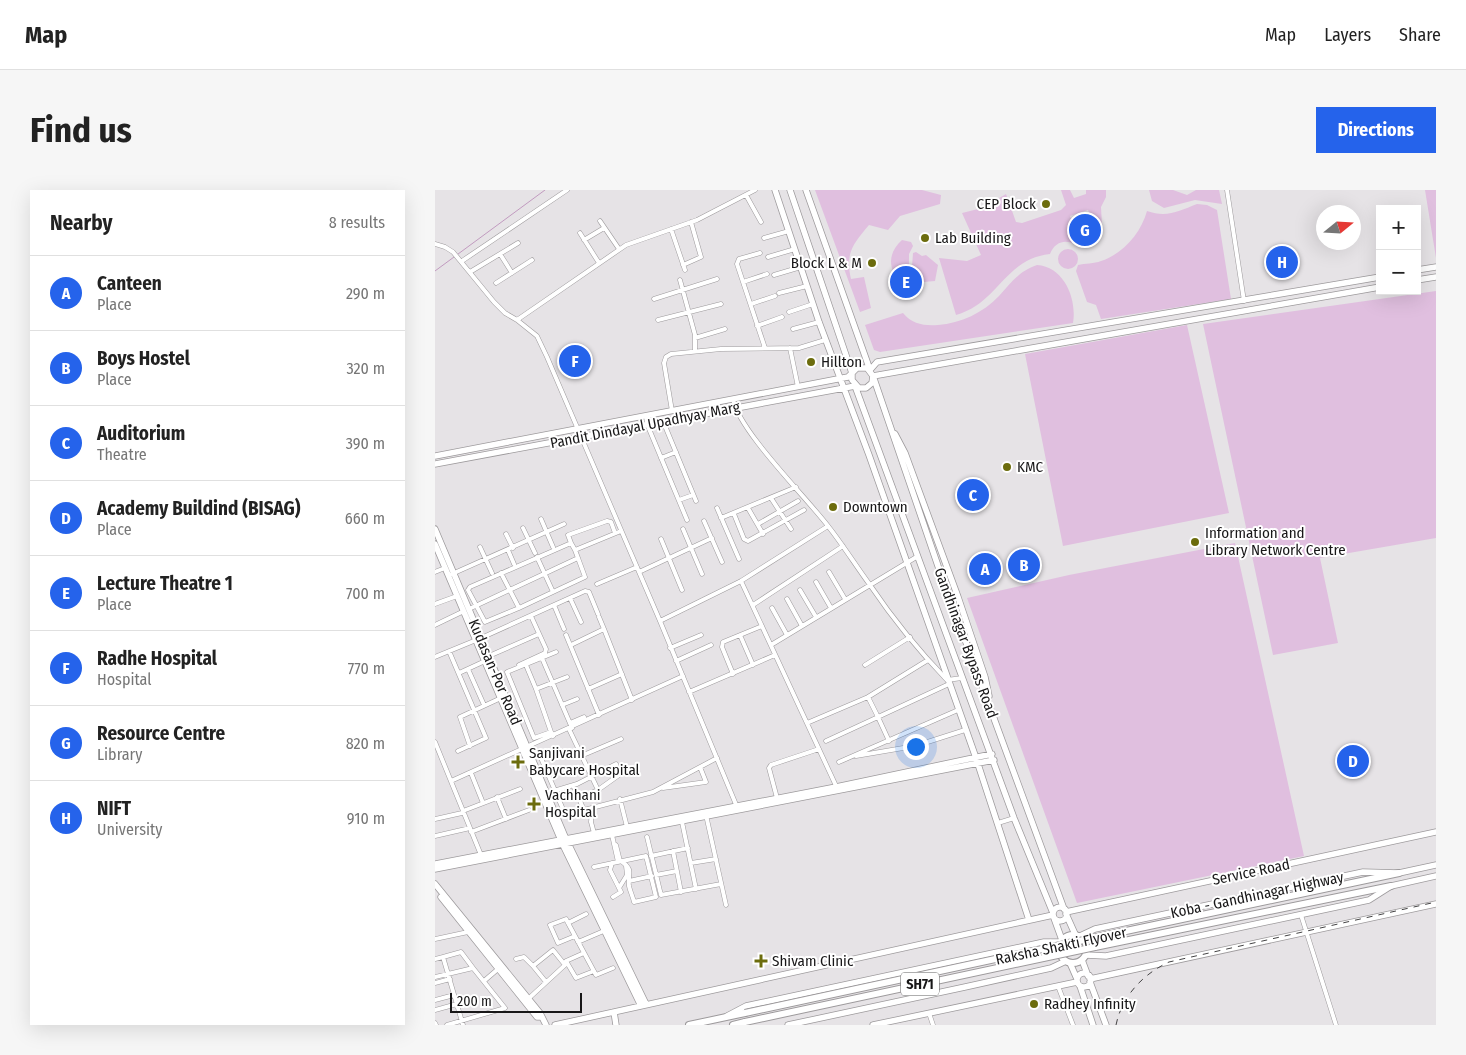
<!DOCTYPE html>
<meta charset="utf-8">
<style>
:root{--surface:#fff;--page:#f6f6f6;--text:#222;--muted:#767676;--line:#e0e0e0;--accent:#2563eb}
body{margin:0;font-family:"Fira Sans Condensed",sans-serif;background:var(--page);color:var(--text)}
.controls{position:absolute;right:15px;top:15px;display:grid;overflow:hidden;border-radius:0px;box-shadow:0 5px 20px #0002}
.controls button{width:45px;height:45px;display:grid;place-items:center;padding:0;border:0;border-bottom:1px solid var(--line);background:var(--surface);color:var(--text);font:25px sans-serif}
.compass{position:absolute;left:881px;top:15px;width:45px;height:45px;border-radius:50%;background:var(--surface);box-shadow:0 5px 20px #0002;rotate:72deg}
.scale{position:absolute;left:15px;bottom:12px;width:132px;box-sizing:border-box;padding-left:5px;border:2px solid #181718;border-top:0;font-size:14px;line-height:18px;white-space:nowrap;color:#181718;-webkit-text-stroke:4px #fff;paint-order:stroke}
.you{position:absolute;left:480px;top:556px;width:18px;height:18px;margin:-12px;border:4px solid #fff;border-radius:50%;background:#1a73e8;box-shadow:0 0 0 8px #1a73e833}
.badge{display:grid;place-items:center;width:32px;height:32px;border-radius:50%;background:var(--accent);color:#fff;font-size:16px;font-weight:700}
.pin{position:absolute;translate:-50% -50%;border:2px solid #fff;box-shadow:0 1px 5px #0006}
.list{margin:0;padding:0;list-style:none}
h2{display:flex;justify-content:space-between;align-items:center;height:65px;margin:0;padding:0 20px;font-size:21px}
h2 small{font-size:16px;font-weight:400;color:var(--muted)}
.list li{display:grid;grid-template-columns:32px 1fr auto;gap:15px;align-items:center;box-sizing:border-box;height:75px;padding:0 20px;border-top:1px solid var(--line)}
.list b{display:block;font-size:19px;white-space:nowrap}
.list p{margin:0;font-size:16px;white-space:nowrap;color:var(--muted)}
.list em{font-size:16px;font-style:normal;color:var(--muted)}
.map{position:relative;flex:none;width:1001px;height:835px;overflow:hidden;border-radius:0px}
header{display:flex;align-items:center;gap:30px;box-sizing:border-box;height:70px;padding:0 25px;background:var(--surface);border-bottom:1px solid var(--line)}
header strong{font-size:24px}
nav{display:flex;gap:28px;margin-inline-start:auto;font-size:18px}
.intro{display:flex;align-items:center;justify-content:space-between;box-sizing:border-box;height:120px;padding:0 30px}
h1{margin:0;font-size:35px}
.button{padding:12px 22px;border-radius:0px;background:var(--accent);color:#fff;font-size:18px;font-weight:700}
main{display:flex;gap:30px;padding:0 30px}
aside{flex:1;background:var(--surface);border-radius:0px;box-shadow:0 5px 20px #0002}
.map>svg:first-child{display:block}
.green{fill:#e0bfdf}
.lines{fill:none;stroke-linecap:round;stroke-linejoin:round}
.stream{stroke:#c19abf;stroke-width:1}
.street-casing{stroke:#9d9a9c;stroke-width:5}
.secondary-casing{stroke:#9d9a9c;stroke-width:7}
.primary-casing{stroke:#9d9a9c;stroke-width:8}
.street{stroke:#fff;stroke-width:4}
.secondary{stroke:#fff;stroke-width:5.5}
.primary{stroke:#fff;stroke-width:6}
.rail{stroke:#434243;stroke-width:1;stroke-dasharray:6 6;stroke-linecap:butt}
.primary-bridge-casing{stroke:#9d9a9c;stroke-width:8;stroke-linecap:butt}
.primary-bridge{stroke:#fff;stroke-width:6}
.poi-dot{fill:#6c6c0d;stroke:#fff;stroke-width:2}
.labels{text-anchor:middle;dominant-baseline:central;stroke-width:4;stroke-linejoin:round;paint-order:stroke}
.shield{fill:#fff;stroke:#5d5d5d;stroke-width:1}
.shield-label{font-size:14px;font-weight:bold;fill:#181718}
.poi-label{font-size:15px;fill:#181718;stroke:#fff;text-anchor:start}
.street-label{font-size:15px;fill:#181718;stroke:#fff}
</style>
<header>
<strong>Map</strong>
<nav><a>Map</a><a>Layers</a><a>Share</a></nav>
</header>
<div class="intro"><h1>Find us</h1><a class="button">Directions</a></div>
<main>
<aside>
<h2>Nearby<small>8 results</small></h2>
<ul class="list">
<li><span class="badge">A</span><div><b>Canteen</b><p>Place</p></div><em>290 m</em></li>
<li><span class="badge">B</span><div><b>Boys Hostel</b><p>Place</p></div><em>320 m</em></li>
<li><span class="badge">C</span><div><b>Auditorium</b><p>Theatre</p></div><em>390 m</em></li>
<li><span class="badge">D</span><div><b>Academy Buildind (BISAG)</b><p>Place</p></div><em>660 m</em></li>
<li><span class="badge">E</span><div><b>Lecture Theatre 1</b><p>Place</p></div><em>700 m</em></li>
<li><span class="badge">F</span><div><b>Radhe Hospital</b><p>Hospital</p></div><em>770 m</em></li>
<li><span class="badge">G</span><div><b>Resource Centre</b><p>Library</p></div><em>820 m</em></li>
<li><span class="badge">H</span><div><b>NIFT</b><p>University</p></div><em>910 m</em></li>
</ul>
</aside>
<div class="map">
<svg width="1001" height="835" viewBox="0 0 1001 835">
<rect width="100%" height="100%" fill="#e6e3e6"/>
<!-- green -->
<path class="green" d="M380,0h107l19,5 -1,9 -40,12 -12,14 -19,-5c-16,19 -24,28 -18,54l13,-2 7,31 -11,4z
M626,0h9l4,8 12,-4v-4h20v7l-5,10 1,18h-8l-6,-15 -18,6 11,32c-11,-9 -25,-9 -31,6 -46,5 -51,49 -94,61l-17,-57 28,3 14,-6 -19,-42 20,-5 24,-14 10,28 6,1 39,-13 5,-5z
M714,0h24l14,5 9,-5h23l3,14 -27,-4 -31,8 -12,-7z
M990,0h11v68z
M762,14l10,1 10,5 14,89 -130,20 -5,-14 -9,-3 -11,-31 2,-6c7,-2 16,-1 23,-4 22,-7 40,-28 46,-50 20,7 32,0 50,-7z
M467,50l9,2 2,4 -4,8v17l-5,3 -11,-3c-5,-12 0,-23 9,-31z
M623 69a10 10 0 1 1 20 0a10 10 0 1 1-20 0Z
M481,62l6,4 4,-1 12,10 -3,16 -11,1 -4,-9 -8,-6 1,-14z
M602,75c28,2 40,35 36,58l-193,29 -6,-2 -9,-25 38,-12c9,11 21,13 35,12 23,-2 45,-12 61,-29 12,-13 20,-25 38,-31z
M1001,101v247l-116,20 18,85 -65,12 -70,-331z
M752,135l42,188 -166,33 -38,-192z
M800,353l69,313 -227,47 -110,-305 102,-23z"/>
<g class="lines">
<!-- stream -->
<path class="stream" d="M0,81l110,-81"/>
<defs>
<path id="street" d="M792,0l17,111
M311,5l15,27
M165,31l19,28
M236,39l14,41
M145,43l19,30
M329,48l25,-7
M149,50l20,-12
M0,54l10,3 8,5 41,50 11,11 12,7
M325,63l-21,6 -2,5 28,84
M65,64l12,19
M333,67l27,-8
M27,71l105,-71
M248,75l18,-8 -10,-35
M35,82l48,-29
M339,85l27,-8
M245,90l15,55v16
M308,92l24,-8
M61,93l36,-23
M344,103l28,-7
M219,109l63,-20
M316,114l24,-8
M354,122l24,-8
M223,130l63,-16
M322,136l25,-9
M358,139l26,-7
M260,148l30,-9
M355,158l8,39
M298,209c6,32 73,98 95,127 15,19 28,40 42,59 23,34 49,66 77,95l15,-2
M237,221l-8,-48 2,-6 5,-3 50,-5 78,-1 26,-8
M211,226l1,8 40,96
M228,231l33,80
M226,268l15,-6
M336,308l20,31
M244,310l14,-5
M282,318l22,51
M313,318l15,26
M299,324l10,25 4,2 56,-31
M286,328l75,-31
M106,329l12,28
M269,331l18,41
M323,334l40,-23
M88,338l12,25
M248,339l19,45
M71,344l7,14
M226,349l21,51
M136,353l-3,-8 39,-14 4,1 4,11
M45,357l12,26
M73,360l6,14
M102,367l16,35 32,-15 -7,-19
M0,382l10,-4
M204,382l73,-34
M394,382l16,27
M66,383l18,35 -34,14 -17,-32 2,-3 101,-44 4,7 46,-19
M17,384l112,-50
M306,391l96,207
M381,392l15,26
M162,394l40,-17
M365,400l16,27
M135,408l11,24
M352,409l15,27
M0,414l22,-8
M119,415l10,24
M318,415l90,-59
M84,418l34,-16
M337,418l15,27
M34,419l109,-51 -3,-8
M164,427l5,12
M225,431l-113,-264 -10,-21 -20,-16 109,-75 71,-25 58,-30
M0,435l29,-14
M131,445l33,80
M305,445l13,30
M136,455l33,-16 28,71
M336,455l147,-89
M235,458l31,-13
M14,461l37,87 -28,13
M54,466l50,-22
M0,467l46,-19 104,-47 4,1 9,22
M107,468l30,70
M493,470l-60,37 10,20 71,-33
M241,471l35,-16
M84,475l26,-12 1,-4 -15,-33
M91,475l10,24 31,-12
M430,475l45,-28
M33,479l16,36
M24,483l26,-12
M298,484l-11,-27 1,-5 39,-16
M101,499l15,43
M153,499l34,-15
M254,502l86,-37
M127,515l15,-6
M135,533l14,-6
M372,533l61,-26
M134,539l29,61
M118,546l-2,-4 -17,6 -27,-66 49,-20
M391,551l52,-24 11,24
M0,552l46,113
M35,556l-10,-29 41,-19
M103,561l24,56
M146,566l40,-17
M421,566l59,-10 50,-16
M404,572l119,-52
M36,583l12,30
M16,591l232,-105
M138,595l11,25 69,-18 64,-34
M228,598l43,-6 -6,-15
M112,603l30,-9 39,-20 3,11 -21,15 -19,8
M62,607l9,22
M342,608l-8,-30 2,-3 48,-16
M185,609l7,28
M302,617l-77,-186 81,-40 87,-55
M157,619l-1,13 3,11
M28,621l57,-22
M271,625l20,90
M0,629l27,-6
M247,632l14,67
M563,633l16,-5
M36,642l58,-22
M177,645l6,27
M0,646l35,-8
M212,647l14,58 60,-11
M181,655l4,16
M238,661l8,41
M216,666l37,-8
M177,673l-2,7 11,22 -8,5
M256,673l25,-4
M159,677l52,-11 10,41 -22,5c-1,-5 -4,-11 -5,-16 -2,-13 6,-15 -8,-25
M221,685l21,-4
M194,691l23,-5
M184,698l8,-13 -1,-9
M151,724l-18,9 28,52 17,-7
M866,725l35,110
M133,733l-2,-4 -16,6 8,18 17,-7
M0,749l33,-7
M143,752l28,-12
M149,763l-18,8 10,17 18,-7
M8,767l18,-5 12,16
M0,769l8,-2 20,68
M81,769l8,-2 9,9
M0,787l38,-9 32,40 -58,17
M49,791l14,-12
M0,793l15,-4
M623,796l15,39
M0,810l19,-5
M92,810l38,-35 -12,-15 -20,16 13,16
M0,820l22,-6
M494,823l4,12
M0,833l1,2"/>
<path id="secondary" d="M340,0l44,132 50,133 107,303 53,162
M371,0l64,180 7,-8 503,-85
M982,80l19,-3
M982,90l19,-3
M438,186l-1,7 -6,5h-7l-7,-8v-7l5,-5h10l6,8 65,190 126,343
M438,186l507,-89
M460,244l10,19 53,144 27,80 4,19
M0,266l413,-79 4,-4 -62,-183
M0,274l420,-78 159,432 39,95
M0,339l131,310 80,165
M0,354l128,301 78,161
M0,674l401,-77 156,-33
M0,679l559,-109
M0,694l105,129 6,12
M6,707l96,120h4
M618 724a7 7 0 1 1 14 0a7 7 0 1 1-14 0Z
M631,722l370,-80
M631,724l9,20
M619,728l8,22
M645,746l15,-7 268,-57 36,1 37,-8
M651,765l20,1 263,-56 22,-14 45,-10
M647,770l6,16
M635,773l7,16
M642 790a7 7 0 1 1 14 0a7 7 0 1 1-14 0Z
M655,789l346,-75
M655,792l16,43
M645,796l13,39
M179,822l2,13
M292,826l19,-10 298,-64h16
M120,835l498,-110
M353,835l177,-38 86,-19 15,-7
M438,835l204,-43"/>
<path id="primary" d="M624 759a14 14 0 1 1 28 0a14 14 0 1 1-28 0Z
M658,748l306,-65
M660,757l296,-61
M254,835l56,-12
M298,835l12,-3"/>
</defs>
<!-- street casing -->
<use href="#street" class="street-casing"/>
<!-- secondary casing -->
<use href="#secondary" class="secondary-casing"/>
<!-- primary casing -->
<use href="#primary" class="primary-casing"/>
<!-- street -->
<use href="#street" class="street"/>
<!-- secondary -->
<use href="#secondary" class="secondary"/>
<!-- primary -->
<use href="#primary" class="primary"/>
<!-- rail -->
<path class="rail" d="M681,835c6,-29 27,-51 53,-63l267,-60"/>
<defs>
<path id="primary-bridge" d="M310,823l348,-75
M310,832l350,-75"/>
</defs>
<!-- primary-bridge casing -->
<use href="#primary-bridge" class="primary-bridge-casing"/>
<!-- primary-bridge -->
<use href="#primary-bridge" class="primary-bridge"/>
</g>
<!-- markers -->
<g class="poi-dot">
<circle cx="611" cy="14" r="5"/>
<circle cx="490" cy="48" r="5"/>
<circle cx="437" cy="73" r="5"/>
<circle cx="376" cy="172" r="5"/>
<circle cx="572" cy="277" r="5"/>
<circle cx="398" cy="317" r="5"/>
<circle cx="760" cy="352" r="5"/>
<path d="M80.5 564.5h5v5h5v5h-5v5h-5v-5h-5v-5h5z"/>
<path d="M96.5 606.5h5v5h5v5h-5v5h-5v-5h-5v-5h5z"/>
<path d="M323.5 763.5h5v5h5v5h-5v5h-5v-5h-5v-5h5z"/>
<circle cx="599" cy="814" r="5"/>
</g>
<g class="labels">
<!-- shield labels -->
<rect class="shield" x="466" y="782.5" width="38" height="23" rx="4"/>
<g class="shield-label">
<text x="485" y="794">SH71</text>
</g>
<!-- poi labels -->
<g class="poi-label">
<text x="601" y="14" text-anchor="end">CEP Block</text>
<text x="500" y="48">Lab Building</text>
<text x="427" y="73" text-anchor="end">Block L &amp; M</text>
<text x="386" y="172">Hillton</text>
<text x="582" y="277">KMC</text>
<text x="408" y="317">Downtown</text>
<text x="770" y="343">Information and<tspan x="770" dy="17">Library Network Centre</tspan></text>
<text x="94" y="563">Sanjivani<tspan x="94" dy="17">Babycare Hospital</tspan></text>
<text x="110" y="605">Vachhani<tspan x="110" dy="17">Hospital</tspan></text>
<text x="337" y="771">Shivam Clinic</text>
<text x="609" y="814">Radhey Infinity</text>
</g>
<!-- street labels -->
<g class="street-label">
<text transform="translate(210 235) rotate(-11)">Pandit Dindayal Upadhyay Marg</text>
<text transform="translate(531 453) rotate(70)">Gandhinagar Bypass Road</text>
<text transform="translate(60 482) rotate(67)">Kudasan-Por Road</text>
<text transform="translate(816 682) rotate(-12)">Service Road</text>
<text transform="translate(822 705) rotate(-12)">Koba - Gandhinagar Highway</text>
<text transform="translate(626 756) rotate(-12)">Raksha Shakti Flyover</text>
</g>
</g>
</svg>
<div class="controls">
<button>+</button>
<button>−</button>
</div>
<svg class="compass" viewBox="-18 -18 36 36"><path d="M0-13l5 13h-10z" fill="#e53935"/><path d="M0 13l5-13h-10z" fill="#767676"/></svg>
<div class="scale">200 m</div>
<div class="you"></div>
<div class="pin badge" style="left:550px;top:379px">A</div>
<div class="pin badge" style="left:589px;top:375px">B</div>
<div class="pin badge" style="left:538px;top:305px">C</div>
<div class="pin badge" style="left:918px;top:571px">D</div>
<div class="pin badge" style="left:471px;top:92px">E</div>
<div class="pin badge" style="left:140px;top:171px">F</div>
<div class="pin badge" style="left:650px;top:40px">G</div>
<div class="pin badge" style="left:847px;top:72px">H</div>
</div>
</main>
